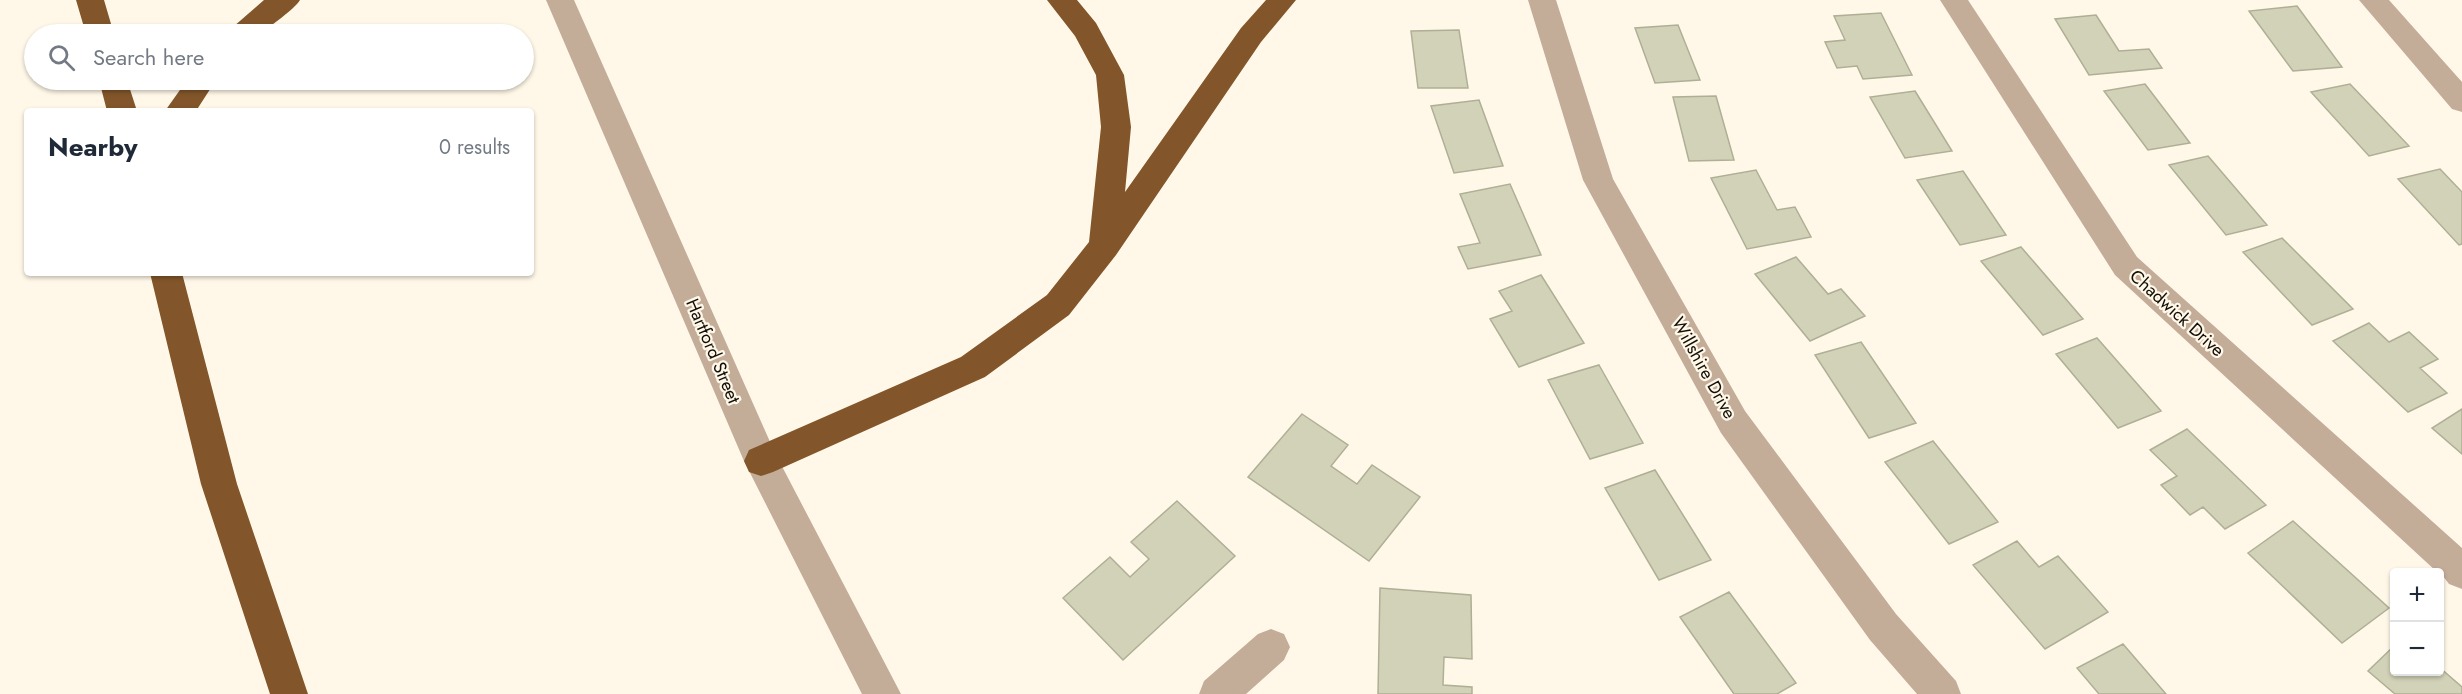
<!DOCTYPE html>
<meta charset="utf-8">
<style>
:root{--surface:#fff;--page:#f6f6f7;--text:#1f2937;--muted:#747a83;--line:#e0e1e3}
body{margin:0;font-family:Jost,sans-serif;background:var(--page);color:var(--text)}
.controls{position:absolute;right:18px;bottom:18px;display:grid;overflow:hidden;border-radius:6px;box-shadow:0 2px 4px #0004}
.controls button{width:54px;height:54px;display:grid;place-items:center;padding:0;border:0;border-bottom:2px solid var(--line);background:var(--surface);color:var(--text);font:30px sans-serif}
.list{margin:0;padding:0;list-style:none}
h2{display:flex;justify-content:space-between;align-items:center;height:78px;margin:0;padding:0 24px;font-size:26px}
h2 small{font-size:20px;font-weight:400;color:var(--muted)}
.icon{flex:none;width:33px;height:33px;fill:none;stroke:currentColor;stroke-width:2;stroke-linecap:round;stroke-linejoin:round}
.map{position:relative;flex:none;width:2462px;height:694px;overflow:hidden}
.search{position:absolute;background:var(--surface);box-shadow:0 2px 4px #0004;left:24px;top:24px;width:510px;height:66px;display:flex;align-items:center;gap:15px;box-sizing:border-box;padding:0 21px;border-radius:33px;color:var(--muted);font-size:22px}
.panel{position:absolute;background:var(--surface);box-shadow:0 2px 4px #0004;left:24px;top:108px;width:510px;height:168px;border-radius:6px}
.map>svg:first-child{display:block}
.building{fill:#d2d2b8;stroke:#afaf95;stroke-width:1.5}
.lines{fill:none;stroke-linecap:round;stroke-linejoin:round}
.minor{fill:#c3ad99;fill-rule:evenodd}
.highway{fill:#82562a;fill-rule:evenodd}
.labels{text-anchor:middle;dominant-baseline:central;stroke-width:4.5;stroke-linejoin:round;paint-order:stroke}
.street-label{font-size:18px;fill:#120e06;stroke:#fff8e9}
</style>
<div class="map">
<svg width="2462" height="694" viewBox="0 0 2462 694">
<rect width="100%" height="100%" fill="#fff8e9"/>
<!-- building -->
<path class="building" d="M2297,6l45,61 -49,4 -44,-60z
M1881,13l31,62 -49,4 -6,-13 -20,2 -12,-26 20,-2 -11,-24z
M2096,15l23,36 30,-2 13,19 -73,7 -34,-56z
M1678,25l22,55 -45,3 -20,-55z
M1459,30l9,58h-50l-7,-57z
M2145,84l45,59 -42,7 -44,-59z
M2350,84l59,62 -40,10 -58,-64z
M1915,91l37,60 -47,7 -35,-61z
M1716,96l18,64 -45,1 -16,-64z
M1479,100l24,66 -49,7 -23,-67z
M2208,156l59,69 -41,10 -57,-70z
M2440,169l22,23v52l-3,1 -61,-66z
M1756,170l21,40 18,-3 16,30 -64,12 -36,-71z
M1963,171l43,64 -46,10 -43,-65z
M1510,184l31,71 -73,14 -10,-22 22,-4 -20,-49z
M2282,238l71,71 -41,16 -69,-73z
M2021,247l62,72 -40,16 -62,-74z
M1796,257l32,37 13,-5 24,27 -55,25 -55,-67z
M1541,275l43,68 -65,24 -29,-48 22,-8 -13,-20z
M2369,323l20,19 20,-10 29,27 -18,9 27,25 -39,19 -75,-71z
M2097,338l64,73 -43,17 -62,-74z
M1861,342l55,81 -47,15 -54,-83z
M1599,365l44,78 -53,16 -42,-79z
M2462,409v45l-30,-26z
M1302,414l46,31 -17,21 26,18 15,-19 48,32 -51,64 -121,-84z
M2187,429l79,76 -41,24 -22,-22 -13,8 -29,-30 16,-9 -27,-26z
M1933,441l65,81 -49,22 -64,-82z
M1655,470l56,90 -52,20 -54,-92z
M1177,501l58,55 -112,104 -60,-62 47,-41 20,20 19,-18 -18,-17z
M2293,521l96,87 -47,35 -94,-90z
M2017,541l22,26 19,-11 50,56 -63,37 -72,-84z
M1380,588l91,7 1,64 -28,-2 -1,28 29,2v7h-94z
M1729,592l67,91 -19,11h-43l-54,-77z
M2123,644l43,50h-67l-22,-26z
M2394,646v26h46v-4l22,19v7h-67l-27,-23z"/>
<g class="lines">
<!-- minor -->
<path class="minor" d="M546,0h28l201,453 126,241h-39l-118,-233z
M1528,0h28l57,179 132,232 151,203 60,67 5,13h-44l-47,-54 -149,-207 -138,-253z
M1940,0h28l169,257 325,291v41l-13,-5 -9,-12h-3l-322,-297z
M2359,0h30l73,82v30l-10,-3z
M1271,629l13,5 6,13 -6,13 -38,34h-47l5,-13 54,-47z"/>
<!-- highway -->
<path class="highway" d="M76,0h28l10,34h-28z
M264,0h36c-6,10 -29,25 -40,34h-31l4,-7z
M1047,0h30l19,23 28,52 7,52 -6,65 116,-164 25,-28h30l-35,42 -145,213 -47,60 -84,62 -212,95 -12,4 -12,-4 -5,-11 5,-11 212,-93 86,-62 42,-53 12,-115 -5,-52 -21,-39z
M99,80h28l10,31h-30z
M187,80h29l-20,31h-31z
M150,273h32l55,211 71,210h-38l-69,-210z"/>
</g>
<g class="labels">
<!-- street labels -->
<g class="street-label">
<text transform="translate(2177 313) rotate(42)">Chadwick Drive</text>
<text transform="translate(713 351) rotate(67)">Hartford Street</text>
<text transform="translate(1704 368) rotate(61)">Willshire Drive</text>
</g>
</g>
</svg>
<div class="controls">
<button>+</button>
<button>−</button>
</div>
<div class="search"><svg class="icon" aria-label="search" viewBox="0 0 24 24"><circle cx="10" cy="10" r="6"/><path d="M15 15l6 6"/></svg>Search here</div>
<section class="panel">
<h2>Nearby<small>0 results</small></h2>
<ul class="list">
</ul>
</section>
</div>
